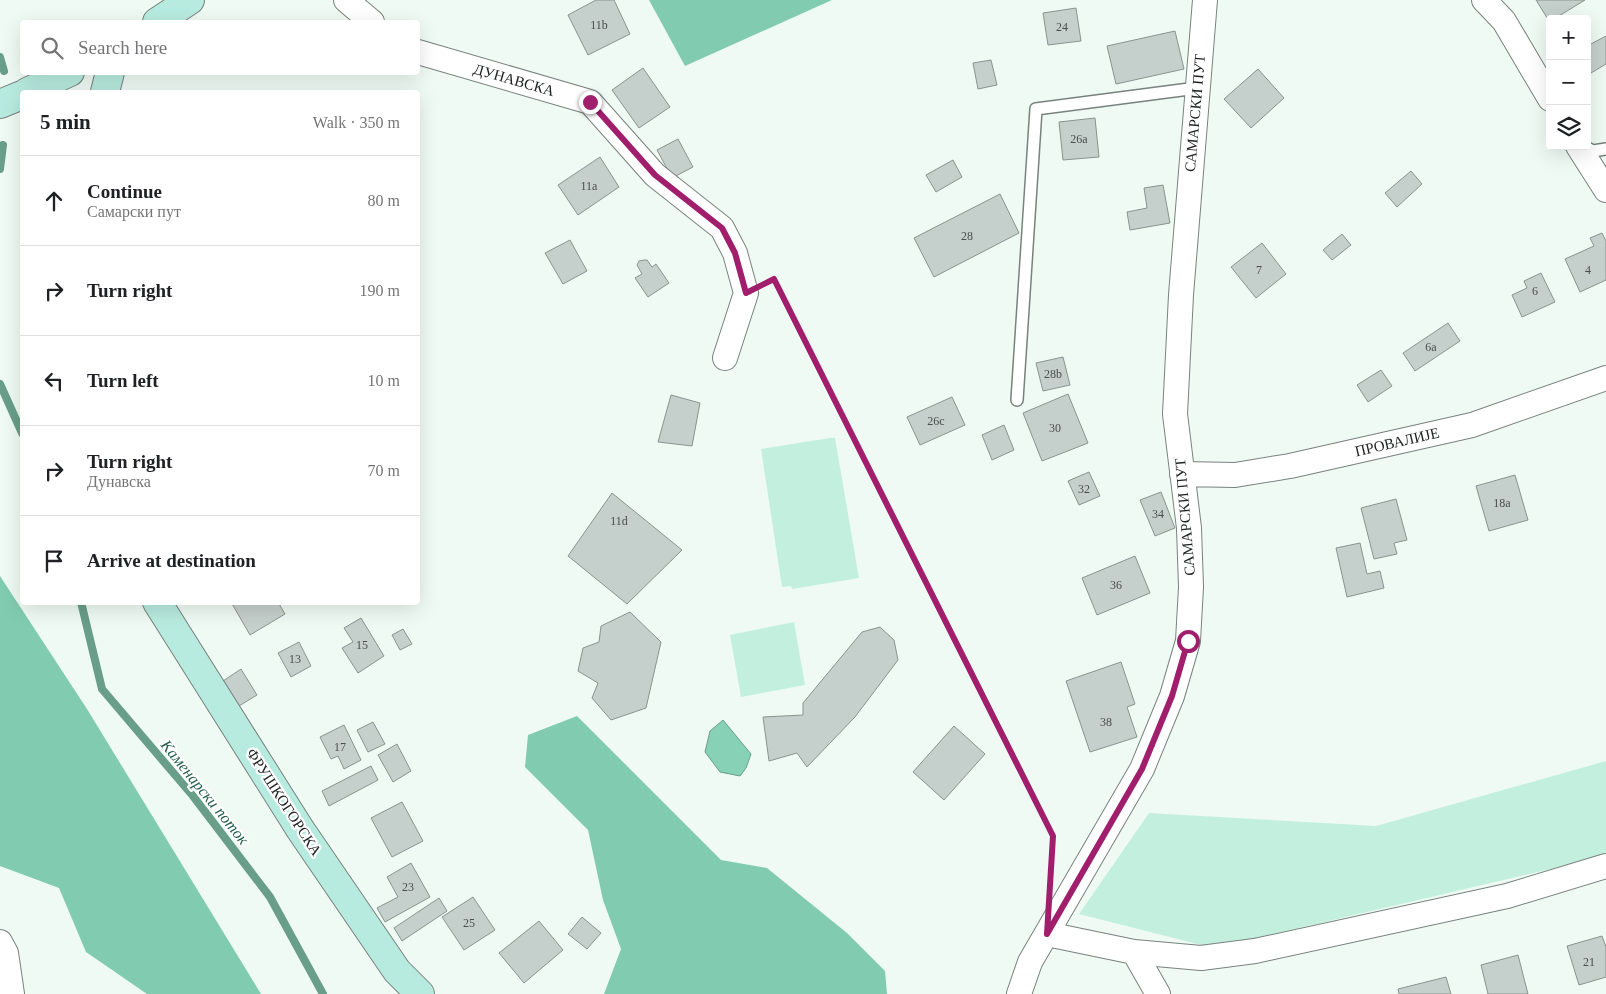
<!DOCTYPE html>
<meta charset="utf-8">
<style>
:root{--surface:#fff;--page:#f6f6f6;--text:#202124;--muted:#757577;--line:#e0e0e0}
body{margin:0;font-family:Georgia,serif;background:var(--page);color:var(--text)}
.controls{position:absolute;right:15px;top:15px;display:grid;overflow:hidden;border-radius:5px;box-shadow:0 5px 20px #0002}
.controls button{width:45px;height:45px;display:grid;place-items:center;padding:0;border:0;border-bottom:1px solid var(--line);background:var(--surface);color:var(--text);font:25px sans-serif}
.stop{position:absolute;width:15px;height:15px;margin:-11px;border:4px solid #a11e6d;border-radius:50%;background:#fff}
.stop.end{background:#a11e6d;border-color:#fff;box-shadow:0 1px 5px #0008}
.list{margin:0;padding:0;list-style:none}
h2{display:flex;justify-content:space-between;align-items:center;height:65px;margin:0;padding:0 20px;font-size:21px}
h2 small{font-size:16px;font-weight:400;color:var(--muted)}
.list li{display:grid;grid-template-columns:32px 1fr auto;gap:15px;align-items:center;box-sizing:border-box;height:90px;padding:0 20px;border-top:1px solid var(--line)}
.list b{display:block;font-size:19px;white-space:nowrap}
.list p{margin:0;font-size:16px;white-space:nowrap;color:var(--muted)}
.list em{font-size:16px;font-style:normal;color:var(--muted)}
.icon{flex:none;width:28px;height:28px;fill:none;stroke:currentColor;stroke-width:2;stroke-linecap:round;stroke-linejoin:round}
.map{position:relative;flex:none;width:1606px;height:994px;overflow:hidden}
.search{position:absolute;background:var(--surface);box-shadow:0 5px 20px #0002;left:20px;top:20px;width:400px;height:55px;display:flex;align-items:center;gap:12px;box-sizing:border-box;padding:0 18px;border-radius:5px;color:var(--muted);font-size:19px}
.panel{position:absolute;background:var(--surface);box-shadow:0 5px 20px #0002;left:20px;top:90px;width:400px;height:515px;border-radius:5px}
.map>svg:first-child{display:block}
.green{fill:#c3f0de}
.forest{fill:#81ccb1}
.water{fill:#87d2b7;stroke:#689e8a}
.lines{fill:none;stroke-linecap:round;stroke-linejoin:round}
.stream{stroke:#689e8a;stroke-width:8}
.building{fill:#c5cfcb;stroke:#89938f}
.lane-casing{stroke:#78827e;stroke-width:14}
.street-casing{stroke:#78827e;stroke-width:26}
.secondary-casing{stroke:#78827e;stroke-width:30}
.path{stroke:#8f9693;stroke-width:3;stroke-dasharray:2.5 4;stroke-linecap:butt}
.lane{stroke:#fff;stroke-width:11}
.street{stroke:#fff;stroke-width:24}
.secondary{stroke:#b8ebdf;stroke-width:28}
.route{stroke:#a11e6d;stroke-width:6}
.labels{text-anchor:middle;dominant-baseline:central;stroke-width:4.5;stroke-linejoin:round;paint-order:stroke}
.number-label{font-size:12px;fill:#494f4c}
.street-label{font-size:15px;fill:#202422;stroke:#fff}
.water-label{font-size:16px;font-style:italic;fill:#255f4d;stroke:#fff}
</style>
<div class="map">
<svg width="1606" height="994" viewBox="0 0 1606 994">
<rect width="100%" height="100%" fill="#effaf5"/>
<!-- green -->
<path class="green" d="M830,438h5l24,140 -67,11 -1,-3 -9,1 -21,-138z
M794,622l11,63 -64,12 -11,-62z
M1606,761v95l-393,92 -134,-34 70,-101 227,13z"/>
<!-- forest -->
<path class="forest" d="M649,0h183l-147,66z
M0,576l87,133 174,285h-114l-61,-42 -27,-64 -59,-22z
M577,716l144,144 46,8 80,65 38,38 2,23h-283l17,-45 -18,-49 -15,-70 -63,-63 3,-32z"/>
<!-- water -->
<path class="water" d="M723,720l28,34 -5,14 -6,8 -20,-4 -15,-20 5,-21z"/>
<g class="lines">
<!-- stream -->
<path class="stream" d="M0,57l4,14
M0,169l3,-24
M0,384l22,49
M81,602l21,87 91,107 77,101 53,97"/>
</g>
<!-- building -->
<path class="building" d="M596,0h18l16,34 -42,21 -20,-40z
M1536,0h49l-31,19h-4l-1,2z
M1076,8l5,33 -33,4 -5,-32z
M1175,31l9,38 -68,15 -9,-38z
M1606,36v28l-15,9 -4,-6v-21z
M991,60l6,25 -19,4 -5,-26z
M643,68l27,39 -31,21 -27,-38z
M1258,69l26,29 -33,30 -27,-29z
M1095,118l4,39 -36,3 -4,-38z
M678,139l15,28 -21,11 -15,-28z
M600,157l19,30 -41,28 -20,-30z
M953,160l9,17 -26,15 -10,-17z
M1411,171l11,13 -25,23 -12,-14z
M1163,185l7,38 -40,7 -3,-18 20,-4 -3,-20z
M1000,194l19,39 -85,44 -20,-39z
M1602,233l4,8v39l-26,12 -15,-33 29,-13 -4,-8z
M1342,234l9,11 -19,15 -9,-10z
M570,240l17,31 -24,13 -18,-31z
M1262,243l24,31 -30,24 -25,-31z
M644,260h3l5,7 4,-3 13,19 -21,14 -13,-19 7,-4 -5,-9 2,-4z
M1541,273l14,29 -33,15 -10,-22 15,-7 -3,-7z
M1448,323l12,18 -45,30 -12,-18z
M1063,357l7,28 -27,6 -7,-28z
M1381,370l11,16 -24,16 -11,-17z
M1068,394l20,49 -46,18 -19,-48z
M671,395l29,8 -8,43 -34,-4z
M952,397l13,28 -45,20 -13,-28z
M1004,425l10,25 -22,10 -10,-25z
M1089,472l11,24 -21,9 -11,-24z
M1515,475l13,45 -39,11 -13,-45z
M1161,492l14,36 -20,8 -15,-36z
M612,493l70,57 -55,54 -59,-48z
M1396,499l11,41 -13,3 3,11 -23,5 -13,-51z
M1360,543l7,31 13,-3 4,17 -37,9 -11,-49z
M1135,556l15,37 -53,22 -15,-37z
M231,602h47l7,12 -35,21z
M630,612l31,30 -15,66 -35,12 -19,-22 6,-15 -20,-12 5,-23 16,-6 2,-16z
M361,618l23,38 -26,17 -16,-25 11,-6 -9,-14z
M880,627l14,13 4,20 -43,57 -48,50 -10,-14 -28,8 -6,-44 40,-2v-12l59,-71z
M403,629l9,15 -12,6 -8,-15z
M299,642l12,24 -20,11 -13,-24z
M1121,662l14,42 -8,3 10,30 -47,15 -24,-71z
M241,669l16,26 -18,11 -16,-25z
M373,722l12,22 -17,8 -11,-22z
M344,725l17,35 -17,9 -6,-13 -7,3 -11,-22z
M954,726l31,28 -41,46 -31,-28z
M397,744l14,27 -18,11 -15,-27z
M371,766l7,14 -49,26 -7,-15z
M402,802l21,39 -31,16 -21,-39z
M411,863l19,34 -45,25 -8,-14 21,-11 -11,-20z
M473,897l22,33 -31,20 -22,-33z
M439,898l8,13 -45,30 -8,-13z
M582,917l19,16 -14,16 -19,-15z
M539,921l24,29 -39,33 -25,-30z
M1602,936l4,11v30l-27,8 -12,-39z
M1518,955l10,39h-40l-7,-29z
M1446,977l5,17h-52l-1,-5z"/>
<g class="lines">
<defs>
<path id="lane" d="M1583,146l10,5 13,-2
M1017,400l19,-291 161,-21"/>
<path id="street" d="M346,0l26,22
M1484,0l20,21 46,78
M418,52l172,50 65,73 67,53 13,25 11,40 -21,65
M1578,146l28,44
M1182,474l53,1 55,-9 182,-41 134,-47
M1047,934l87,18 67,6 54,-7 252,-55 99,-30
M0,942l6,11 6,41
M1134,952l24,42
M1019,994l11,-32 112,-193 30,-73 16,-55 3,-54 -2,-59 -14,-114 6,-119 24,-295"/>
<path id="secondary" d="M157,22l33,-22
M27,92l43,-20
M105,92l5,-20
M0,104l22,-9
M157,602l143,227 97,142 23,23"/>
</defs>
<!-- lane casing -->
<use href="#lane" class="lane-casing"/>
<!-- street casing -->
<use href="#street" class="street-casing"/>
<!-- secondary casing -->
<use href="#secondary" class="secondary-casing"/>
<!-- path -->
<path class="path" d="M769,281l4,-2 280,558 -2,36"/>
<!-- lane -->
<use href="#lane" class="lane"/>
<!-- street -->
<use href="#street" class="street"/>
<!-- secondary -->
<use href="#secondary" class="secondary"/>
</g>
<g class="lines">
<!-- route -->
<path class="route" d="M590,102l65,73 67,53 13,25 11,40 28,-14 279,557 -6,98 95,-165 30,-73 16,-55"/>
</g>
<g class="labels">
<!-- number labels -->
<g class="number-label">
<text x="599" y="25">11b</text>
<text x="1062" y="27">24</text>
<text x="1079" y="139">26a</text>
<text x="589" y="186">11a</text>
<text x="967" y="236">28</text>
<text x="1259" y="270">7</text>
<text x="1588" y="270">4</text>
<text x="1535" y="291">6</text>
<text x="1431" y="347">6a</text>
<text x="1053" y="374">28b</text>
<text x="936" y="421">26c</text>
<text x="1055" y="428">30</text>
<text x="1084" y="489">32</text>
<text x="1502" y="503">18a</text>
<text x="1158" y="514">34</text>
<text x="619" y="521">11d</text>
<text x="1116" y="585">36</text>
<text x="362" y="645">15</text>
<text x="295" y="659">13</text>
<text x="1106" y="722">38</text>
<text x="340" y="747">17</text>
<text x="408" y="887">23</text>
<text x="469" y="923">25</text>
<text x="1589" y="962">21</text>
</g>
<!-- street labels -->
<g class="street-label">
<text transform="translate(514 80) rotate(16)">ДУНАВСКА</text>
<text transform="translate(1195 113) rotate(-85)">САМАРСКИ ПУТ</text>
<text transform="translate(1397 442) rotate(-13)">ПРОВАЛИЈЕ</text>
<text transform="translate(1185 517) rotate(-95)">САМАРСКИ ПУТ</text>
<text transform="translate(284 802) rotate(57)">ФРУШКОГОРСКА</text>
</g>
<!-- water labels -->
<g class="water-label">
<text transform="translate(205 792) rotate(51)">Каменарски поток</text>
</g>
</g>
</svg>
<div class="controls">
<button>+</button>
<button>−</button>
<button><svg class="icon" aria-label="layers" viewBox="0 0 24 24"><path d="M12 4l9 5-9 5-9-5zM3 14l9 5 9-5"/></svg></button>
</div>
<div class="stop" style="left:1188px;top:641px"></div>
<div class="stop end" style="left:590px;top:102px"></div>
<div class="search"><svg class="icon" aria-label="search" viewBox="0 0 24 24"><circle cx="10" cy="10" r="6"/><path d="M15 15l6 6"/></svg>Search here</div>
<section class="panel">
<h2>5 min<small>Walk · 350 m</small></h2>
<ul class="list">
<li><svg class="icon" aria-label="ahead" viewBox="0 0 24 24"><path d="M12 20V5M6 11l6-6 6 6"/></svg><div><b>Continue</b><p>Самарски пут</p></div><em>80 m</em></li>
<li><svg class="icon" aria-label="right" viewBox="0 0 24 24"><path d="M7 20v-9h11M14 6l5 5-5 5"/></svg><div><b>Turn right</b></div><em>190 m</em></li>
<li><svg class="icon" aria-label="left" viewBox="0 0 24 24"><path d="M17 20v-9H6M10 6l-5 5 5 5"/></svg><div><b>Turn left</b></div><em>10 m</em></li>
<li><svg class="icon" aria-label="right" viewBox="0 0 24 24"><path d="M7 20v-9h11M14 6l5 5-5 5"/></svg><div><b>Turn right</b><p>Дунавска</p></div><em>70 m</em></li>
<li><svg class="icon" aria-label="arrive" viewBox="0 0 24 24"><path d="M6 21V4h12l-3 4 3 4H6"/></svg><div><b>Arrive at destination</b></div></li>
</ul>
</section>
</div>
